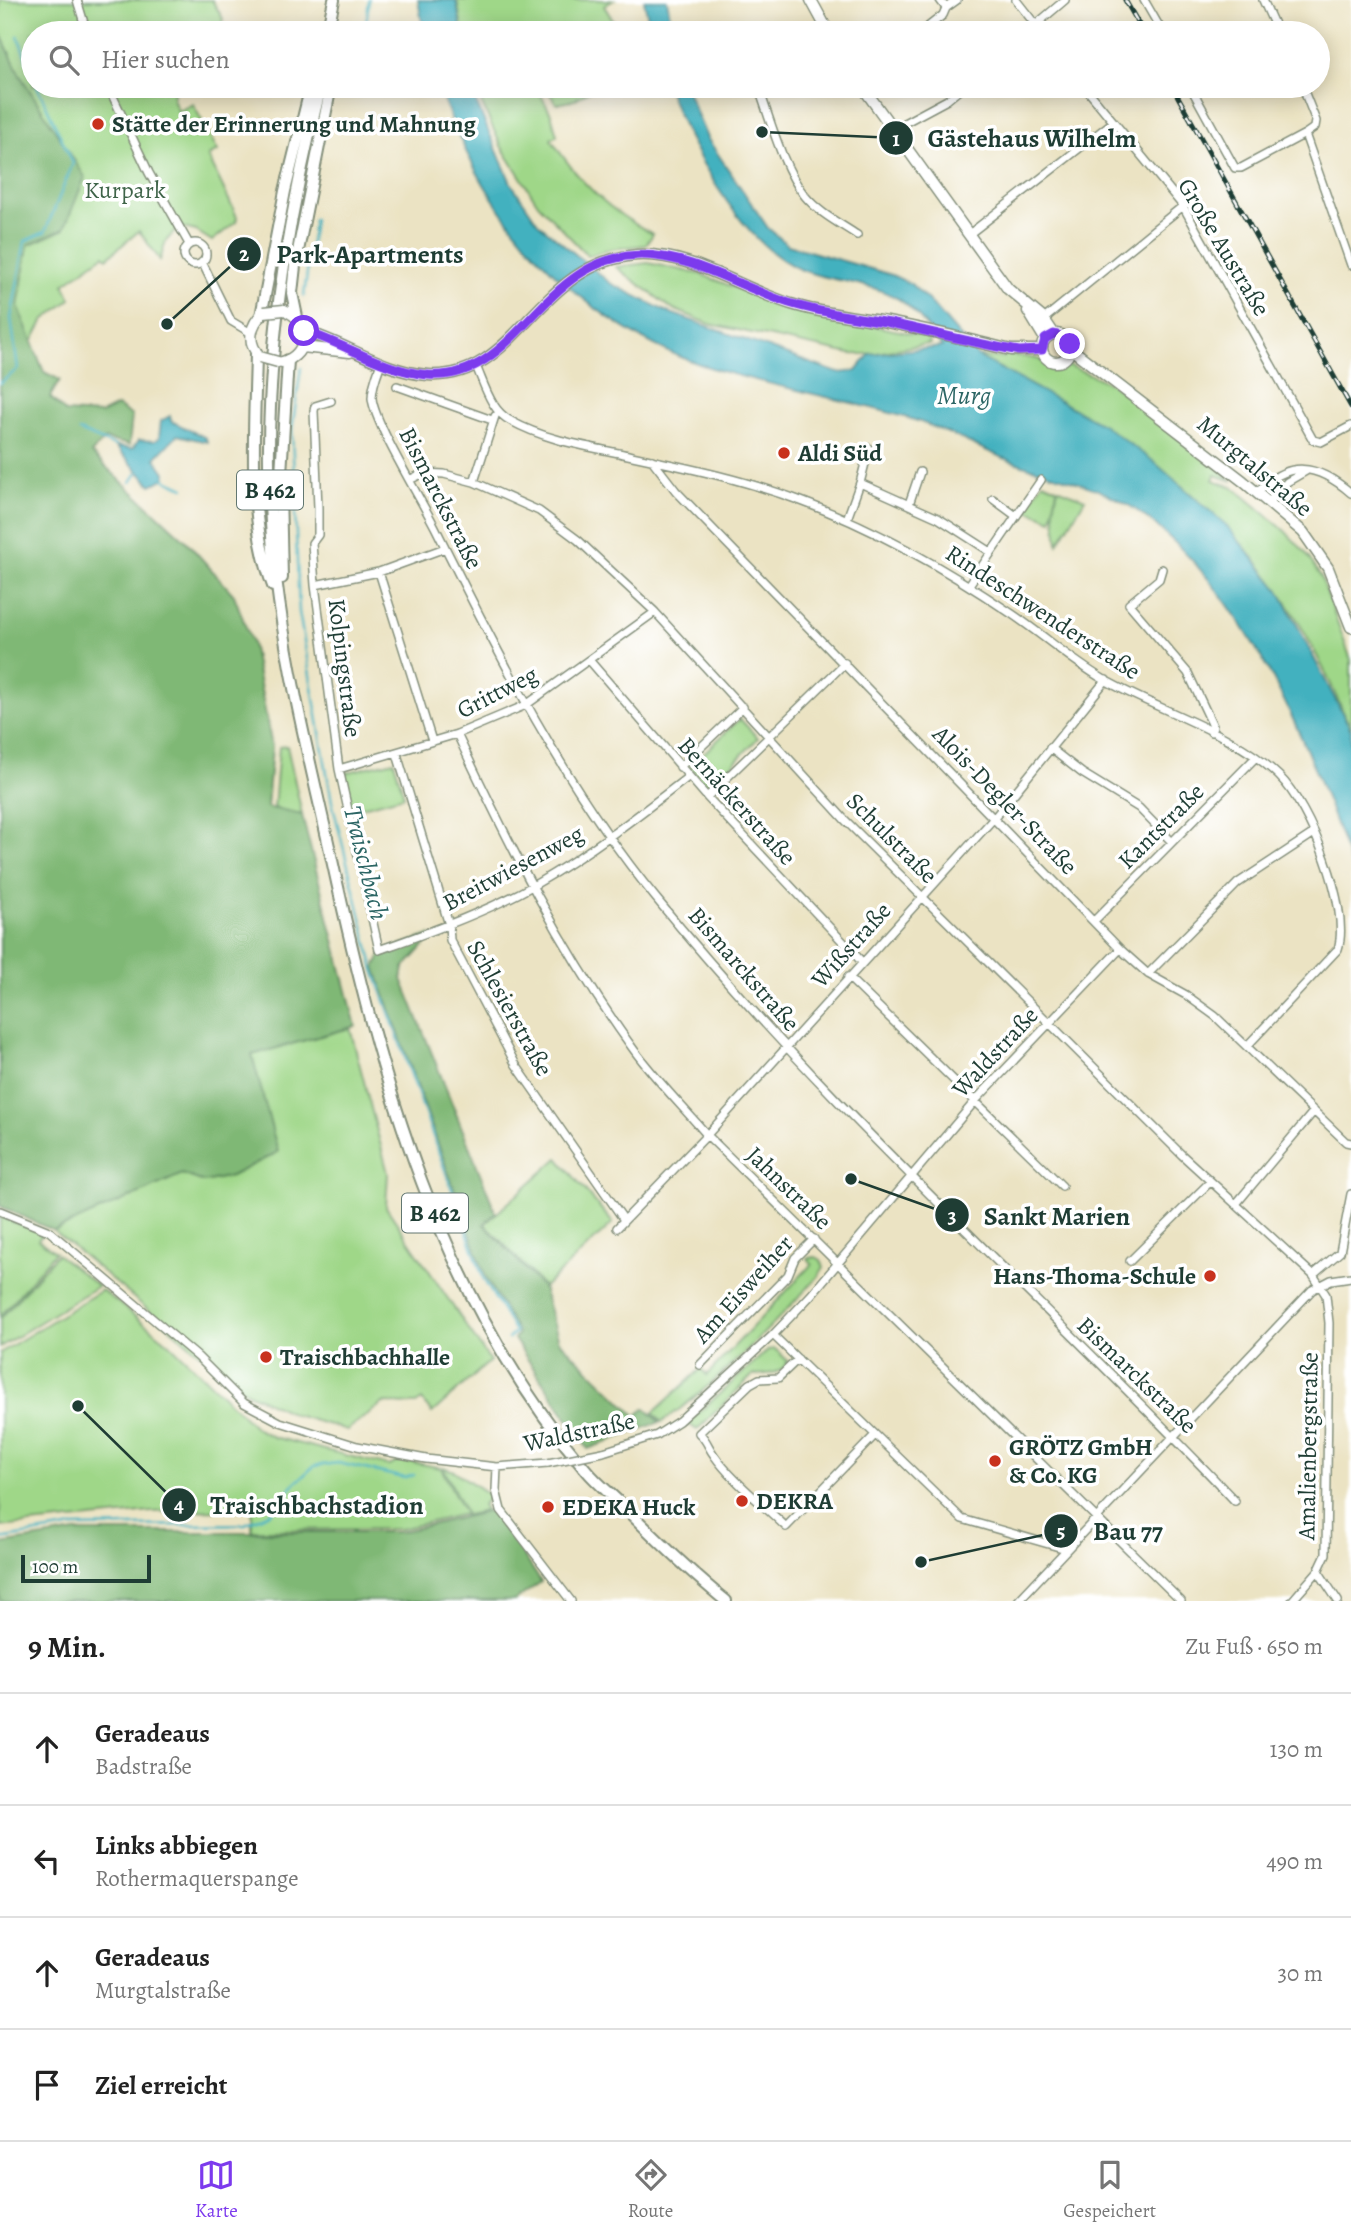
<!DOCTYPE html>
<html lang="de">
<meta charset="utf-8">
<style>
:root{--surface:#fff;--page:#f2f2f2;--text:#222;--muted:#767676;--line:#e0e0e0;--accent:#7c3aed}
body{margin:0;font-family:Alegreya,serif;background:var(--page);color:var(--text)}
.scale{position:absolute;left:21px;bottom:18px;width:130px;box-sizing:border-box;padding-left:7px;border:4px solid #1f3d34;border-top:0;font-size:19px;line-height:24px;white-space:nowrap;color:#1f3d34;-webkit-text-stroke:5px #fff;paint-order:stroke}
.stop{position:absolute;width:21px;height:21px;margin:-16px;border:5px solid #7c3aed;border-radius:50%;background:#fff}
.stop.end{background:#7c3aed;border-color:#fff;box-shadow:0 2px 7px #0008}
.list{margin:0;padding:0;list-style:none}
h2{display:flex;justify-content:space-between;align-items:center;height:91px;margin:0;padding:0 28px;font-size:30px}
h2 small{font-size:23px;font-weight:400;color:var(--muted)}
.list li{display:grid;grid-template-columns:46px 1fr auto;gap:21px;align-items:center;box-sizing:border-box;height:112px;padding:0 28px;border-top:2px solid var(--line)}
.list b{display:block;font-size:26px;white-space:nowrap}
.list p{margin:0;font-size:23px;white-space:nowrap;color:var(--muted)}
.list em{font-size:23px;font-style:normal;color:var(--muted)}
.icon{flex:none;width:38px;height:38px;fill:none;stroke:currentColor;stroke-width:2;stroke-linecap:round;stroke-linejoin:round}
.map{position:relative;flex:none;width:1351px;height:1601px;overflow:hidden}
.search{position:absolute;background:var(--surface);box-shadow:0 4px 18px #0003;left:21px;right:21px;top:21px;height:77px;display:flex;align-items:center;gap:18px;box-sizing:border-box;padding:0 24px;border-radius:38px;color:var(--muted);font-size:26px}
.sheet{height:539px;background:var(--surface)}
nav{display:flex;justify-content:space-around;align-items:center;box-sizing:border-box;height:98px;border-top:2px solid var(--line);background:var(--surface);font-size:19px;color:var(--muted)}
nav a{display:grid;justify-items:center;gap:4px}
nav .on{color:var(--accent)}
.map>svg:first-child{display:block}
.green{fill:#9fd788;stroke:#5f8a5e;stroke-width:2}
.forest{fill:#7fb874;stroke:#4f7a54;stroke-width:2}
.water{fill:#43b1bf;stroke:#31777a;stroke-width:2}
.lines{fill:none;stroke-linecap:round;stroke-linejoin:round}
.stream{stroke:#43b1bf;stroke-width:2.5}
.street-casing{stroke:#85907c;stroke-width:10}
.secondary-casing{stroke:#85907c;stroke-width:13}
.primary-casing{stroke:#85907c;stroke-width:14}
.street{stroke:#fff;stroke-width:7}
.secondary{stroke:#fff;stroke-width:10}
.primary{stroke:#fff;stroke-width:10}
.rail-casing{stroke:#1f3d34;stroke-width:5}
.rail{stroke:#fff;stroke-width:2.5;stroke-dasharray:8;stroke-linecap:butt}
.street-bridge-casing{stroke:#85907c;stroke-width:10;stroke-linecap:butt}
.secondary-bridge-casing{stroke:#85907c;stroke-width:13;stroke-linecap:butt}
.street-bridge{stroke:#fff;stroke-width:7}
.secondary-bridge{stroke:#fff;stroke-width:10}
.route{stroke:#7c3aed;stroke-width:9}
.poi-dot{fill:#c8321e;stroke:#fff;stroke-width:2.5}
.labels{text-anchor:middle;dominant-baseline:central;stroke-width:7;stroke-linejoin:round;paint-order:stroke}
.shield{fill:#fff;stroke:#627771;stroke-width:2}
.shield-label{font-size:23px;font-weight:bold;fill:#1f3d34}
.poi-label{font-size:24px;font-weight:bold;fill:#1f3d34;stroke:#fff;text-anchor:start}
.park-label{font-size:24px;fill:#3f6449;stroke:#fff}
.street-label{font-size:24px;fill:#1f3d34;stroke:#fff}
.water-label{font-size:26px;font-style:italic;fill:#2c6665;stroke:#fff}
.leader{fill:none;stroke:#1f3d34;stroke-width:2.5}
.callout-dot{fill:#1f3d34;stroke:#fff;stroke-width:2.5}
.mark-label{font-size:21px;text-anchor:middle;font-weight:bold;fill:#fff}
.callout-label{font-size:26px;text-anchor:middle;font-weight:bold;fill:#1f3d34;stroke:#fff;stroke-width:7;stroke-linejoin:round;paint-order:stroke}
</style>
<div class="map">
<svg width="1351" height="1601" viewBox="0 0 1351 1601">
<rect width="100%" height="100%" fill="#fff"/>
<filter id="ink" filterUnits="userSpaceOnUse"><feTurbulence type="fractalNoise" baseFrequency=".0143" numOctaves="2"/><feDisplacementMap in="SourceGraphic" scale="14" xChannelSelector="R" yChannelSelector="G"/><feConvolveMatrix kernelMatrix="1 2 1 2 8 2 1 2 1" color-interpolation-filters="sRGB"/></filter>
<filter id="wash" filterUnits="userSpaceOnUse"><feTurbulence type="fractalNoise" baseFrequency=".00686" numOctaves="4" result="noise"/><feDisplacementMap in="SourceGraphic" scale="28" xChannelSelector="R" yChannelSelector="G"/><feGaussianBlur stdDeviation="1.57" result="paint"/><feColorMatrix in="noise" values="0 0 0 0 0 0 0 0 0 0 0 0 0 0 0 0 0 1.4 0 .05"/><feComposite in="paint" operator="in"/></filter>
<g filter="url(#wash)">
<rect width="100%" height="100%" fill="#ebe3c3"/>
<!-- green -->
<path class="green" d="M0,0h212l11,19 -3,11 -21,-5 -15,8h-151v53h142l-2,13 5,12 15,-7 25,47 -10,5 29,61 -1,5 -24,19 -16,-10 -17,-4 -13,14 -6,19 -21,-29 -32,27 -3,-3 -40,29 7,15 -27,21 -13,24 -13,-38 10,-61 36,-16 -44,-154 -20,-42z
M457,0h157l-10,6 17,27h-158z
M474,86h62l15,28 6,21 -6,4c27,42 57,72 102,95l-7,11 -35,4 -23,7 -50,-52 -37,-58z
M544,86h53l-23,14 -17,4z
M648,263l52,11 87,34 141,29 2,7c-28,2 -53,12 -80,10l-140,-30 -39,-16 -55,-41z
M1007,354l31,5 12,8 18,-2 44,19 121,97 -18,-6 -2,5 20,7 51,43 21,22 16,25 30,83v70c-20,-48 -44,-99 -74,-142 -75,-106 -187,-172 -300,-232l26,2z
M1043,482l14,6 -5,32 -27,-11z
M1058,488l27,11 -27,45 -4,-36z
M740,719l18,19 -49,51 -19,-23z
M287,746l15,68 -28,-6 5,-61z
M394,761l10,35 -53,14 -7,-37z
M350,1028l38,145 -2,34 104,154 -58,52 -10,-13 -6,4 -33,-1 -36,27 -52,-15 -49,-23 -192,-161 128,-57 22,8 27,-6 47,-24 -27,-97z
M558,1158l55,65 -69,64 -59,-63z
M0,1217l43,16 -5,7 17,12 -55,65z
M57,1254l41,32 -98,61v-28z
M816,1257l5,3 3,7 -7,11c-49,51 -97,104 -155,144l-9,-9 48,-44 6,6 105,-111 -5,-6z
M102,1290l67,53 88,86 16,8 116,29 13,-6 39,8 24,46 -65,15 -148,1v-20l5,-8 -6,7 -99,3 -152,15v-174z
M775,1349l13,12c-6,14 -21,13 -35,14l-56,55 -10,-7 81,-73z
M443,1467l11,4 37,25 -9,9 3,6 -19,4z"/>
<!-- forest -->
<path class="forest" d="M0,33l20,42 65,102 -21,52 -36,16 -10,61 26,66 16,8 -10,17 15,15 36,2 16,-8 15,10 -3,29 -24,-6 -14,14 95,88 48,54 18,48 20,104 -5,60 35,8 54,211 -104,29 26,97 -47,24 -27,6 -22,-8 -128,57 -54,-25z
M430,935l2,2 -28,31 -2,11 94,234 -12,11 59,64 16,53 77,75 9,-8 15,14 -72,27 -74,-110 4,-6 -32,-55 -111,-311 8,-16z
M494,1510l47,72 -27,19h-514v-57l76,-12h324z"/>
<!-- water -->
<path class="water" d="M418,0h38l6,33h-38z
M644,0h23l6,33h-22z
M438,86h31l42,97 27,40 72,60 55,28 173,62 18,-2 14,-17 72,-7c-11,-16 -29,-41 -47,-50 -31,-17 -70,-15 -102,-31 -55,-29 -106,-123 -126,-180h18l22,52 61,90 20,17 104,30 19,9 20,19 46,53 127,69 49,36 73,64 53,65 72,140v136c-43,-124 -103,-274 -212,-354 -37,-27 -88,-36 -130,-52 -34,-13 -66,-32 -101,-42 -64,-19 -130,-30 -193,-49 -85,-25 -163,-85 -213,-157 -28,-39 -47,-82 -64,-126z
M170,416l1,5 35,17 1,4 -30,-7 -22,23 11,16 -2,5 -13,6 -36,-39 17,3 7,-9 15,1 5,-3 2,-17z"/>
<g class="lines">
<!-- stream -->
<path class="stream" d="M365,33l4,-33
M18,36l15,41
M304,296l10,-77
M301,368l-9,61 7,183 33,190 42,168 110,310 31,52 -7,7
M0,383l18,-14 -7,-51 14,-77 20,-9 28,-69 -36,-77
M79,431l36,15
M164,479l20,9
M131,482l6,-9
M0,1539l74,-12 171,-3 27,-12 19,-25 23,-21 24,-3 67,15 9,-3"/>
</g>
</g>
<g filter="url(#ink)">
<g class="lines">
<defs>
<path id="street" d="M77,0l10,33
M1016,0l26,33
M1144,0l19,33
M1263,0l15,33
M946,8l11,-8
M920,33l23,-18 3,-7 -6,-8
M1026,33l39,-33
M108,86l41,87 40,71
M758,86c12,33 25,83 47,110 14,17 34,27 52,39
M1084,86l99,120 130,234 8,2 30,-16
M1190,86l45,82h6l64,-34
M1302,86l14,35 -1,6 -10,7 46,131
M893,129l54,-29 17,-14
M968,235l145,-113
M184 254a11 11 0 1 1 22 0a11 11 0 1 1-22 0Z
M202,262l29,59 20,12
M1044,319l139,-113
M381,363c-4,11 -9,23 -9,35 2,25 50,103 64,131 63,127 129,258 219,368 177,217 388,401 580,604
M476,366c9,20 15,45 35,55 34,19 75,25 112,33 61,13 120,25 178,47 76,28 145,68 211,113 31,21 59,46 91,65 55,32 130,52 176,97 31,30 72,133 59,173l-91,97
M397,386l95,34
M331,401l-16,5 -1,5 4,97v27l-6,8 3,42 24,184 40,181c53,-19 108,-38 157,-66 54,-31 103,-69 152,-107
M652,460l24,31 444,458 28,25 38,21 29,21 131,126 5,1
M411,479l13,-6 20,1 30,8 65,29 39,29 77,72 189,207 338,336 131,120 13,20 3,28 -3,231 -8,17 -26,30
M474,482l21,-66
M860,483l9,-35
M1257,493c31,-34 60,-29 94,0
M993,499l23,17
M1269,502l18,-20 19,-11
M909,504l11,-32
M847,519l13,-36 78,35 53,34
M1162,569l-3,10 -30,25 59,69 25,53 -2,6
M379,572l53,169
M315,585l64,-13 66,-24
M969,585l72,-105
M590,661l117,136 155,165
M457,734c51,109 106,219 177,316 22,30 49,57 73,85l474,466
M1050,748l32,25 57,35 33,34
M397,754l52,171 1,15 66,125 108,155
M680,767l63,-60
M339,769l118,-35 69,-29 129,-93
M707,797l138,-134
M1094,921l161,-163
M1148,974l90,-91 76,-50
M848,977l214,209
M1236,1204l78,-93
M0,1211l49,20 149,126 46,46 36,19 77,24 69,13 71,8 51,-4
M617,1228l90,-93 288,-318 111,-137
M1130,1261l80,-79
M1313,1275l27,-23 11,-58
M773,1335l189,184 104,30
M798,1359l-20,19 -19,1 -9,5 -51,49c8,7 9,14 15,22 17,25 50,50 72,72l89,-92
M700,1365l88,-90 7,-17 19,-19
M603,1452l54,-17 22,-14 94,-86 38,-40 165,-195 144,-151
M497,1467l-1,23 5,20 70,91
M1318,1571l20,30
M1018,1601l294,-311 19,-10 20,-3"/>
<path id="secondary" d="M811,0l18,33
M862,86l146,203 36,30 10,15
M1028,311l17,28
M304,331c42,12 80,41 124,44 90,6 108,-113 209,-120 56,-3 108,37 161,51 29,8 59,11 89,16 41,8 83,18 124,28h31
M1042 348a14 14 0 1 1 28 0a14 14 0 1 1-28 0Z
M302,347l48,5
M1070,348l173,133 60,51 25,36 23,59
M260,357c-14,-15 -10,-32 4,-45
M282,362c28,-7 29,-42 2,-52"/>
<path id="primary" d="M327,33l7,-33
M321,86c-43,168 -67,341 -42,515 12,87 34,173 53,259 47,215 108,441 255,611 11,13 24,23 36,35 33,33 66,65 103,95
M261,316l24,-125 26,-105
M297,317l-5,-24 3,-27 36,-180
M256,352c-1,73 -10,165 17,234
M282,578l-2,-88 8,-130"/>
</defs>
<!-- street casing -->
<use href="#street" class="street-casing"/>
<!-- secondary casing -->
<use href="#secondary" class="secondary-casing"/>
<!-- primary casing -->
<use href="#primary" class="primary-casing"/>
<!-- street -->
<use href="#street" class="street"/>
<!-- secondary -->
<use href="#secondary" class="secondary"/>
<!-- primary -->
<use href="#primary" class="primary"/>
<defs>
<path id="rail" d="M1125,0l19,33
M1172,86l179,321"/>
</defs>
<!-- rail casing -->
<use href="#rail" class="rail-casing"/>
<!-- rail -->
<use href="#rail" class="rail"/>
<defs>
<path id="street-bridge" d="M548,1463l55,-11"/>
<path id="secondary-bridge" d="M264,312l20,-2
M260,357l18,5"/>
</defs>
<!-- street-bridge casing -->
<use href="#street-bridge" class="street-bridge-casing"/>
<!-- secondary-bridge casing -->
<use href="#secondary-bridge" class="secondary-bridge-casing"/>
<!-- street-bridge -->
<use href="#street-bridge" class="street-bridge"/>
<!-- secondary-bridge -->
<use href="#secondary-bridge" class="secondary-bridge"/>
</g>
</g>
<g class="lines" filter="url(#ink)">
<!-- route -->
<path class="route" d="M304,331c42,13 80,40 124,44 91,7 112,-119 213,-120 54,0 104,36 155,50 31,9 62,12 94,18 43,9 86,21 129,28l23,-1 3,-11 9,-5 11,3 5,7"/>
</g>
<!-- markers -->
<g class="poi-dot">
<circle cx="98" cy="124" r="7"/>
<circle cx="784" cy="453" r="7"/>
<circle cx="1210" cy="1276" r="7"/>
<circle cx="266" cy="1357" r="7"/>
<circle cx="995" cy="1461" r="7"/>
<circle cx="742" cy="1501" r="7"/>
<circle cx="548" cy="1507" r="7"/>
</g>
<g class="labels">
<!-- shield labels -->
<g class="shield">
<rect x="237" y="470.5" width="66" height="39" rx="5"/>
<rect x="402" y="1193.5" width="66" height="39" rx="5"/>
</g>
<g class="shield-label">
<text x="270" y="490">B 462</text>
<text x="435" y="1213">B 462</text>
</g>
<!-- poi labels -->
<g class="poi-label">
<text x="112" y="124">Stätte der Erinnerung und Mahnung</text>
<text x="798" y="453">Aldi Süd</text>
<text x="1196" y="1276" text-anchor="end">Hans-Thoma-Schule</text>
<text x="280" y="1357">Traischbachhalle</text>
<text x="1009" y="1447">GRÖTZ GmbH<tspan x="1009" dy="28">&amp; Co. KG</tspan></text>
<text x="756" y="1501">DEKRA</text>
<text x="562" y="1507">EDEKA Huck</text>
</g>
<!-- park labels -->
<g class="park-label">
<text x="125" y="190">Kurpark</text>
</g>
<!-- street labels -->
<g class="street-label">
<text transform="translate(1224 247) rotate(59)">Große Austraße</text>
<text transform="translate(1255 466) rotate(40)">Murgtalstraße</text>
<text transform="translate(441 498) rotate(63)">Bismarckstraße</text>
<text transform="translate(1043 612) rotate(33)">Rindeschwenderstraße</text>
<text transform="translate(345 668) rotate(83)">Kolpingstraße</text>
<text transform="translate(497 692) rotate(-27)">Grittweg</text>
<text transform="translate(1005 800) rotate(46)">Alois-Degler-Straße</text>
<text transform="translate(737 801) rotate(48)">Bernäckerstraße</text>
<text transform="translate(1161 826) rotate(-45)">Kantstraße</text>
<text transform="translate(892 838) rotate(45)">Schulstraße</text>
<text transform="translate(513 868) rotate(-28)">Breitwiesenweg</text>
<text transform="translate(851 945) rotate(-48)">Wißstraße</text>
<text transform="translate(744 969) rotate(49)">Bismarckstraße</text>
<text transform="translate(510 1008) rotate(61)">Schlesierstraße</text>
<text transform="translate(995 1052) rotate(-47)">Waldstraße</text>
<text transform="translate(789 1188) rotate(44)">Jahnstraße</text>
<text transform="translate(743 1289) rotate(-48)">Am Eisweiher</text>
<text transform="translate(1137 1375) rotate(44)">Bismarckstraße</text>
<text transform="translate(579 1432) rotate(-12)">Waldstraße</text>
<text transform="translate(1308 1446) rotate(-89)">Amalienbergstraße</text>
</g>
<!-- water labels -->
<g class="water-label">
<text x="964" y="395">Murg</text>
<text transform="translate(366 863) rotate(76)">Traischbach</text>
</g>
</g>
<!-- callouts -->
<path class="leader" d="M762 132L896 138M167 324L244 254M851 1179L952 1215M78 1406L179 1505M921 1562L1061 1531"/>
<g class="callout-dot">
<circle cx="762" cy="132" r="7"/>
<circle cx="167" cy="324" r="7"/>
<circle cx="851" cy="1179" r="7"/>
<circle cx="78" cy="1406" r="7"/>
<circle cx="921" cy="1562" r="7"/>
<circle cx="896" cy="138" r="18"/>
<circle cx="244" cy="254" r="18"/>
<circle cx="952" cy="1215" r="18"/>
<circle cx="179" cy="1505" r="18"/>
<circle cx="1061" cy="1531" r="18"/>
</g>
<g class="mark-label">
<text x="896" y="146">1</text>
<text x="244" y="261">2</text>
<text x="952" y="1223">3</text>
<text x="179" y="1512">4</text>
<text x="1061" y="1538">5</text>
</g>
<g class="callout-label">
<text x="1032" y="147">Gästehaus Wilhelm</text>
<text x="370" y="263">Park-Apartments</text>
<text x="1057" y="1225">Sankt Marien</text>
<text x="317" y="1514">Traischbachstadion</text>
<text x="1128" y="1540">Bau 77</text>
</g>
</svg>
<div class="scale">100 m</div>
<div class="stop" style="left:304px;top:331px"></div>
<div class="stop end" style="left:1070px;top:344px"></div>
<div class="search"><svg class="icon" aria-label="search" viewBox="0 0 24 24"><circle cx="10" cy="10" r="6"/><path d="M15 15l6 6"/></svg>Hier suchen</div>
</div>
<section class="sheet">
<h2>9 Min.<small>Zu Fuß · 650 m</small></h2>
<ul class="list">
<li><svg class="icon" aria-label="ahead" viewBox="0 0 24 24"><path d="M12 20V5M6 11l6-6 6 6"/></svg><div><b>Geradeaus</b><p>Badstraße</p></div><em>130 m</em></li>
<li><svg class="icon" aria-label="left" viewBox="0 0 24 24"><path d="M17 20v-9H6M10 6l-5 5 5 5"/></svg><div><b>Links abbiegen</b><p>Rothermaquerspange</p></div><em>490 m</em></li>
<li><svg class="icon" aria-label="ahead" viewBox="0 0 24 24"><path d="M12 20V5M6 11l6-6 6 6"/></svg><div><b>Geradeaus</b><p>Murgtalstraße</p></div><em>30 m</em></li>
<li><svg class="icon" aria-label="arrive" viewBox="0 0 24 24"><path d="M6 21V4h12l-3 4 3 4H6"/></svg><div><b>Ziel erreicht</b></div></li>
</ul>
</section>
<nav>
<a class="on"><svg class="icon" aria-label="map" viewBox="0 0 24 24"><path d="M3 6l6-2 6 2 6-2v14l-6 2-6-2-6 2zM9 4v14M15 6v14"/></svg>Karte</a>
<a><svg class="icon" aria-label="directions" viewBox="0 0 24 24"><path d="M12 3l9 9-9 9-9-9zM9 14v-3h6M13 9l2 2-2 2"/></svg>Route</a>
<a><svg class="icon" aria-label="saved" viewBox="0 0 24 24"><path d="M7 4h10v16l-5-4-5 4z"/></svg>Gespeichert</a>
</nav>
